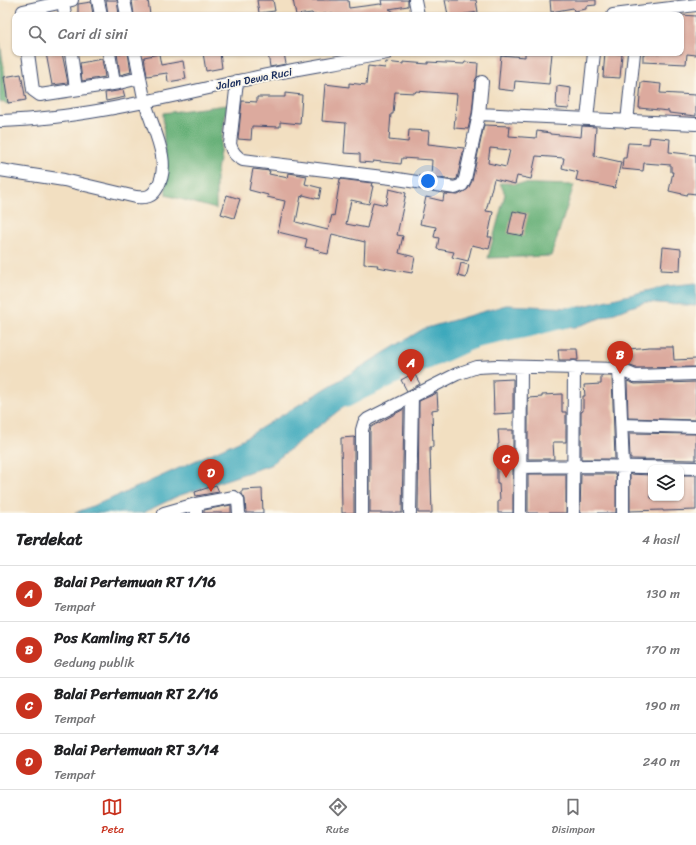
<!DOCTYPE html>
<html lang="id">
<style>
:root{--surface:#fff;--page:#f6f6f6;--text:#202124;--muted:#757577;--line:#e0e0e0;--accent:#c8321e}
body{margin:0;font-family:Sriracha,sans-serif;background:var(--page);color:var(--text)}
.controls{position:absolute;right:12px;bottom:12px;display:grid;overflow:hidden;border-radius:8px;box-shadow:0 1px 3px #0004}
.controls button{width:36px;height:36px;display:grid;place-items:center;padding:0;border:0;border-bottom:1px solid var(--line);background:var(--surface);color:var(--text);font:20px sans-serif}
.you{position:absolute;left:428px;top:181px;width:14px;height:14px;margin:-10px;border:3px solid #fff;border-radius:50%;background:#1a73e8;box-shadow:0 0 0 6px #1a73e833}
.badge{display:grid;place-items:center;width:26px;height:26px;border-radius:50%;background:var(--accent);color:#fff;font-size:13px;font-weight:700}
.pin{position:absolute;translate:-50% -33px;filter:drop-shadow(0 1px 2px #0008)}
.pin::after{content:'';position:absolute;top:21px;width:14px;height:12px;background:inherit;clip-path:polygon(0 0,100% 0,50% 100%)}
.list{margin:0;padding:0;list-style:none}
h2{display:flex;justify-content:space-between;align-items:center;height:52px;margin:0;padding:0 16px;font-size:17px}
h2 small{font-size:13px;font-weight:400;color:var(--muted)}
.list li{display:grid;grid-template-columns:26px 1fr auto;gap:12px;align-items:center;box-sizing:border-box;height:56px;padding:0 16px;border-top:1px solid var(--line)}
.list b{display:block;font-size:15px;white-space:nowrap}
.list p{margin:0;font-size:13px;white-space:nowrap;color:var(--muted)}
.list em{font-size:13px;font-style:normal;color:var(--muted)}
.icon{flex:none;width:22px;height:22px;fill:none;stroke:currentColor;stroke-width:2;stroke-linecap:round;stroke-linejoin:round}
.map{position:relative;flex:none;width:696px;height:513px;overflow:hidden}
.search{position:absolute;background:var(--surface);box-shadow:0 1px 3px #0004;left:12px;right:12px;top:12px;height:44px;display:flex;align-items:center;gap:10px;box-sizing:border-box;padding:0 14px;border-radius:8px;color:var(--muted);font-size:15px}
.sheet{height:276px;background:var(--surface)}
nav{display:flex;justify-content:space-around;align-items:center;box-sizing:border-box;height:56px;border-top:1px solid var(--line);background:var(--surface);font-size:11px;color:var(--muted)}
nav a{display:grid;justify-items:center;gap:2px}
nav .on{color:var(--accent)}
.map>svg:first-child{display:block}
.forest{fill:#68b078;stroke:#42706b}
.water{fill:#3ca9bc;stroke:#2c6c8d}
.lines{fill:none;stroke-linecap:round;stroke-linejoin:round}
.river{stroke:#3ca9bc;stroke-width:19}
.building{fill:#dcaa9e;fill-rule:evenodd}
.street-casing{stroke:#3b496d;stroke-width:14}
.street{stroke:#fff;stroke-width:12}
.labels{text-anchor:middle;dominant-baseline:central;stroke-width:3.5;stroke-linejoin:round;paint-order:stroke}
.street-label{font-size:11px;fill:#1b2f5e;stroke:#fbf7ec}
</style>
<div class="map">
<svg width="696" height="513" viewBox="0 0 696 513">
<rect width="100%" height="100%" fill="#fbf7ec"/>
<filter id="ink" filterUnits="userSpaceOnUse"><feTurbulence type="fractalNoise" baseFrequency=".025" numOctaves="2"/><feDisplacementMap in="SourceGraphic" scale="8" xChannelSelector="R" yChannelSelector="G"/><feConvolveMatrix kernelMatrix="1 2 1 2 8 2 1 2 1" color-interpolation-filters="sRGB"/></filter>
<filter id="wash" filterUnits="userSpaceOnUse"><feTurbulence type="fractalNoise" baseFrequency=".012" numOctaves="4" result="noise"/><feDisplacementMap in="SourceGraphic" scale="16" xChannelSelector="R" yChannelSelector="G"/><feGaussianBlur stdDeviation="0.9" result="paint"/><feColorMatrix in="noise" values="0 0 0 0 0 0 0 0 0 0 0 0 0 0 0 0 0 1.4 0 .05"/><feComposite in="paint" operator="in"/></filter>
<g filter="url(#wash)">
<rect width="100%" height="100%" fill="#f2dfc1"/>
<!-- forest -->
<path class="forest" d="M0,42l9,62 -9,-2z
M227,105l-11,73v31l-50,-14 -3,-82z
M500,183l74,2 -23,71 -63,2 17,-64z"/>
<!-- water -->
<path class="water" d="M696,283v23l-51,-4 -72,26 -39,-8 -91,27 -67,34 -106,84 -92,31 -35,17h-68l47,-19 121,-55 180,-110 83,-24 69,3 92,-22z"/>
<g class="lines">
<!-- river -->
<path class="river" d="M346,398l15,-8 112,-51 54,-11 47,-12"/>
</g>
<g id="blocks">
<!-- building -->
<path class="building" d="M106,0h11l2,15h-11z
M132,0h16l2,15h-16z
M257,0h16l2,11 -16,2z
M293,0h55l1,8 31,-4 2,1 -1,-5h27v6l-19,3 11,6h-68v-2l-14,2h-5l-1,-2 -16,2z
M445,0h31l2,12 -19,3h-11z
M550,0h46v5l-10,1v3l-12,2 -1,-3 -22,4z
M91,2l2,13h-15v-11z
M681,15l15,1v39l-9,-1 -1,10 -43,-2v-8l38,-1z
M46,53h16l6,30 -16,2z
M117,53h11l3,19 -11,3z
M203,53h17l2,15 -16,3z
M268,53h16l2,11 -16,3z
M525,53h27l-3,31 -34,-3 -1,10 -16,-2 3,-34 24,2z
M605,53l17,1 -2,24 -17,-1z
M159,54l2,11 22,-4 3,18 -18,3 -1,-9 -20,3 -3,-19z
M102,59l3,18 -23,4 -2,-18z
M386,62l17,2v-2l25,2v-2l36,2 1,-2 13,1 -1,14 -2,4 -3,32 -4,16 -14,-1 3,-34 -41,-3 -1,2 -20,-1 -2,22h-2l-2,26 19,2 1,-12 20,1 -1,13 36,4 -7,31 -3,1 -23,-3 1,-17 -30,-2 -1,6 -28,-3v2l-13,-1v-8l-16,-1 2,-30 -24,-2 3,-37 24,3v-4l17,2 2,-19 17,2z
M21,74l5,26 -18,3 -4,-26z
M641,82l20,2 -1,9 36,2v21l-27,-3v-2l-30,-3z
M557,86l14,2 -2,21 -13,-1z
M123,90l2,7 -19,4 -1,-8z
M285,93l17,2 -2,29 -20,-2v5l-28,-1 -1,14 -13,-1 4,-38 15,1v-5h28z
M484,125l26,1 -1,10 27,2 1,-7 13,2v1l31,3 1,-11 14,1 -2,29 27,6 -6,26 -39,-8 2,-8 -16,-4 2,-10 -28,-2 -5,23 -14,-3 -2,8 -21,-5 -8,32 7,1 -5,25h4l-3,12 -17,-4 -4,16 -16,-4 2,-5 -17,-3 2,-11 -5,-1 2,-10 -16,-3 6,-27 17,4 1,-7 14,1 10,-6 4,-8zM490,148l20,2 -4,17 -18,-4z
M650,137l20,2 -1,13 27,3v39l-8,-1 -1,2 -18,-4 4,-19h-2v-7l-27,-2 -1,8 -21,-2 1,-11h3l2,-15 21,1z
M253,169l17,2 -1,3 19,4 1,-5 18,3 -2,8 16,4 -2,11 -16,-4 -1,2 -1,-1 -5,26 32,8 4,-15 2,1 6,-37 32,4 -1,3h2l-4,18 -18,-4 -5,24 21,4 6,-26 13,3 3,-16 17,4 -9,42 6,1 -4,17 16,4 -3,16 -35,-6 1,-2 -14,-1 1,-22 -33,-8 -4,20 -9,-2 1,-2 -15,-3 2,-8 -29,-7 7,-31 -18,-4 1,-2 -19,-5z
M227,195l13,4 -6,19 -13,-4z
M513,211l15,3 -5,22 -15,-3z
M663,247l18,2 -1,22 -19,-1z
M461,263l8,2 -3,13 -8,-2z
M649,347h24l1,13 22,-1v8l-60,1 -16,-6 -1,-12z
M558,349h19l1,11h-19z
M414,373l6,11 -13,7 -6,-11z
M601,376h11l3,83h-34v-47l2,-1v-15h2l-1,-11 17,-1z
M513,379v34l-19,1 -1,-34z
M627,381l8,3 61,-2v38l-68,-2z
M437,393l1,16 -6,1 1,37h-3l2,66h-14l1,-112z
M562,394v18h4v30h-13l1,17h-26v-61l14,-1v-2z
M404,409l-2,104h-32v-82l1,-4z
M498,430h15v83h-15v-12h2l-1,-18h-2v-18l1,-21h1z
M629,433l67,1v26l-66,-1z
M354,437v76h-12l-1,-75z
M528,474h38v39h-38z
M581,474h35v39h-36z
M630,474l20,1 1,23h30v-23h15v35l-33,1v-1l-33,1z
M216,485l3,7 -23,4 -1,-4z
M262,489l1,24h-17l-1,-14 -3,-5v-4z
M231,505v8h-27v-3z"/>
</g>
</g>
<g filter="url(#ink)">
<use href="#blocks" fill-opacity="0" stroke="#3b496d" stroke-width="1"/>
<g class="lines">
<defs>
<path id="street" d="M63,0l2,15
M98,0l3,15
M124,0l3,15
M415,0l3,15
M23,11l49,-11
M613,15l83,-10
M28,53l5,37 7,5 79,-12 21,-5
M71,53l5,36
M109,53l5,30
M237,81l-7,63c2,8 6,13 13,16l148,18 64,10 7,-3 3,-6 14,-65 217,10
M479,114l3,-32
M587,119l7,-66
M0,121c79,-2 159,-22 235,-39 50,-12 102,-19 152,-29
M627,122l7,-69
M0,170l64,10 72,17c10,1 16,0 21,-9 16,-26 -5,-60 -12,-86 -4,-16 -6,-33 -10,-49
M619,369l4,98v46
M622,425l74,2
M521,467l68,-1 107,2
M164,513l32,-9
M196,513v-9l38,-7 4,3 1,13
M362,513v-83l2,-7 4,-4 89,-45 20,-7 20,-1 122,3 16,7 61,-2
M410,513l2,-116
M520,513l1,-146
M573,513l1,-146"/>
</defs>
<!-- street casing -->
<use href="#street" class="street-casing"/>
<!-- street -->
<use href="#street" class="street"/>
</g>
</g>
<g class="labels">
<!-- street labels -->
<g class="street-label">
<text transform="translate(254 79) rotate(-11)">Jalan Dewa Ruci</text>
</g>
</g>
</svg>
<div class="controls">
<button><svg class="icon" aria-label="layers" viewBox="0 0 24 24"><path d="M12 4l9 5-9 5-9-5zM3 14l9 5 9-5"/></svg></button>
</div>
<div class="you"></div>
<div class="pin badge" style="left:411px;top:382px">A</div>
<div class="pin badge" style="left:620px;top:374px">B</div>
<div class="pin badge" style="left:506px;top:478px">C</div>
<div class="pin badge" style="left:211px;top:492px">D</div>
<div class="search"><svg class="icon" aria-label="search" viewBox="0 0 24 24"><circle cx="10" cy="10" r="6"/><path d="M15 15l6 6"/></svg>Cari di sini</div>
</div>
<section class="sheet">
<h2>Terdekat<small>4 hasil</small></h2>
<ul class="list">
<li><span class="badge">A</span><div><b>Balai Pertemuan RT 1/16</b><p>Tempat</p></div><em>130 m</em></li>
<li><span class="badge">B</span><div><b>Pos Kamling RT 5/16</b><p>Gedung publik</p></div><em>170 m</em></li>
<li><span class="badge">C</span><div><b>Balai Pertemuan RT 2/16</b><p>Tempat</p></div><em>190 m</em></li>
<li><span class="badge">D</span><div><b>Balai Pertemuan RT 3/14</b><p>Tempat</p></div><em>240 m</em></li>
</ul>
</section>
<nav>
<a class="on"><svg class="icon" aria-label="map" viewBox="0 0 24 24"><path d="M3 6l6-2 6 2 6-2v14l-6 2-6-2-6 2zM9 4v14M15 6v14"/></svg>Peta</a>
<a><svg class="icon" aria-label="directions" viewBox="0 0 24 24"><path d="M12 3l9 9-9 9-9-9zM9 14v-3h6M13 9l2 2-2 2"/></svg>Rute</a>
<a><svg class="icon" aria-label="saved" viewBox="0 0 24 24"><path d="M7 4h10v16l-5-4-5 4z"/></svg>Disimpan</a>
</nav>
